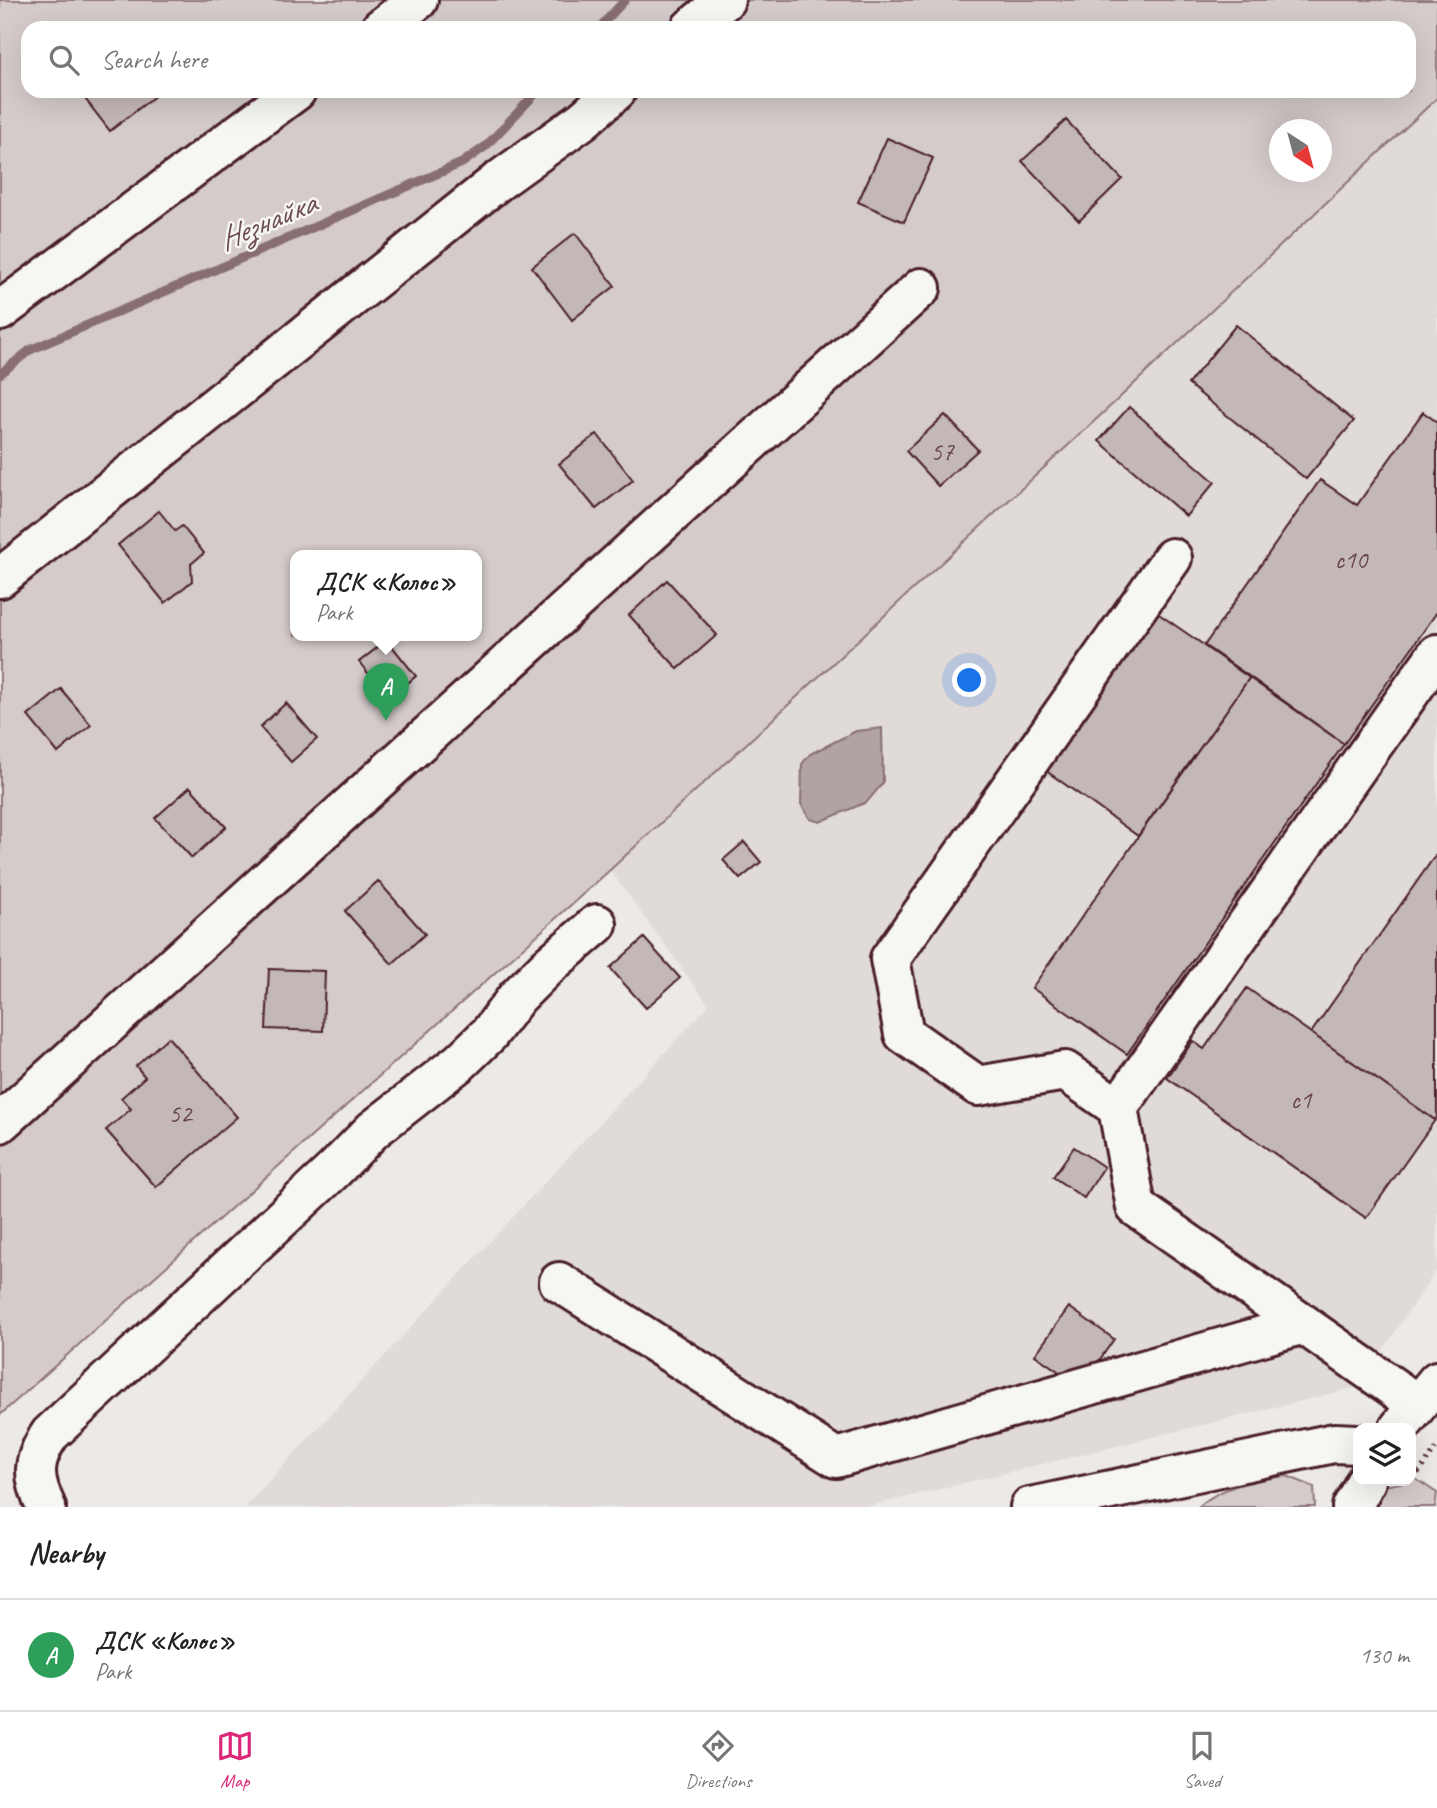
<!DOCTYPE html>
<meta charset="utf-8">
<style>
:root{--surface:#fff;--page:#f2f2f2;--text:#222;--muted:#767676;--line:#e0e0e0;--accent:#db2777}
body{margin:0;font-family:Caveat,sans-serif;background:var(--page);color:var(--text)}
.controls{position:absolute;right:21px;bottom:21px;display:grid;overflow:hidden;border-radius:14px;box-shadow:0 7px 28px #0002}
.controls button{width:63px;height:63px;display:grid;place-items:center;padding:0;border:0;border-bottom:2px solid var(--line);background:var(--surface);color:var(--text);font:35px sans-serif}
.compass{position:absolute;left:1269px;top:119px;width:63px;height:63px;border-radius:50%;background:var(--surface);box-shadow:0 7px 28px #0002;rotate:144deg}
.you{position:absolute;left:970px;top:681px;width:24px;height:24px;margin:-18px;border:5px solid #fff;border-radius:50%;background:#1a73e8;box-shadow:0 0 0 10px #1a73e833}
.badge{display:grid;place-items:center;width:46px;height:46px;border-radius:50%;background:var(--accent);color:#fff;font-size:23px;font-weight:700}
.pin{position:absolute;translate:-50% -58px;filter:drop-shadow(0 2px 4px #0008)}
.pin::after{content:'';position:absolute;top:37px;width:24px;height:21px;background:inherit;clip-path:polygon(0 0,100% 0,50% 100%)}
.popup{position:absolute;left:290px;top:550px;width:192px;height:91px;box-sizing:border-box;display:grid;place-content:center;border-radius:14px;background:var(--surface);filter:drop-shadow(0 2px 5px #0005);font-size:23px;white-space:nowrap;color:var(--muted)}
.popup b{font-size:26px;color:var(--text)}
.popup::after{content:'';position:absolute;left:50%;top:100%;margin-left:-14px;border:14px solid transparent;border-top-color:var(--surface)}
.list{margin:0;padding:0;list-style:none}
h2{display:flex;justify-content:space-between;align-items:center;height:91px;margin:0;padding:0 28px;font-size:30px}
h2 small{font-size:23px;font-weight:400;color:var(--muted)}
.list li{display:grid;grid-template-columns:46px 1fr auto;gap:21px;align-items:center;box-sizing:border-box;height:112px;padding:0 28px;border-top:2px solid var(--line)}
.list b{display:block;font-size:26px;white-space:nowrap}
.list p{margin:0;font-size:23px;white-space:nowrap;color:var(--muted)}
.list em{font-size:23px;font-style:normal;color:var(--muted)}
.icon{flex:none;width:38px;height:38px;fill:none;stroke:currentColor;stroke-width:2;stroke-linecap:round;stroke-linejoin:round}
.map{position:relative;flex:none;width:1437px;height:1507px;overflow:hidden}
.search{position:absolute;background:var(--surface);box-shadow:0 7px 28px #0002;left:21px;right:21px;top:21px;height:77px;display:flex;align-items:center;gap:18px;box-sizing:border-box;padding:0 24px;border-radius:21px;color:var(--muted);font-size:26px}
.sheet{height:203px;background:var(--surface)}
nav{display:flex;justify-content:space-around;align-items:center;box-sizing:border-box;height:98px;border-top:2px solid var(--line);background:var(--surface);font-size:19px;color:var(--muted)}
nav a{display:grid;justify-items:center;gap:4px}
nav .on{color:var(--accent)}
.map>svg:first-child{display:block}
.built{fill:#e0dad8}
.green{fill:#d4cbca;stroke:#8f757a;stroke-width:2;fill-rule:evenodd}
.water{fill:#b1a2a3;stroke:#886e73;stroke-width:2}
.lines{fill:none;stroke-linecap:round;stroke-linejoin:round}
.stream{stroke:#886e73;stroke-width:9}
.building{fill:#c4b7b7;stroke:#4a1f2b;stroke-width:2}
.minor-casing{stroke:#4a1f2b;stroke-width:44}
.path{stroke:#4a1f2b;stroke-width:4.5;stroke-dasharray:2 5;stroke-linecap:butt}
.minor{stroke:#f6f6f2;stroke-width:38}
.labels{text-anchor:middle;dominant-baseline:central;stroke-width:5;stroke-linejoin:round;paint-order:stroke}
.number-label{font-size:26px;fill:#68454e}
.water-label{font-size:32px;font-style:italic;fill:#6e4d55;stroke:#f6f6f2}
</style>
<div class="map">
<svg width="1437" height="1507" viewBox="0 0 1437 1507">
<rect width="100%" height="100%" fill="#ece9e6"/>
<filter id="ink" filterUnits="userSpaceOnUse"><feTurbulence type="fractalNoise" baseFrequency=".0143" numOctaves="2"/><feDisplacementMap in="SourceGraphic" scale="14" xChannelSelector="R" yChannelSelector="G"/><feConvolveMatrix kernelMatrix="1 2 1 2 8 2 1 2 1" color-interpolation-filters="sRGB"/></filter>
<g filter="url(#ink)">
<!-- built -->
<path class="built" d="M1437,98v1171l-79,118 -493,120h-620l464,-502 -99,-135 506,-469z"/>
<!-- green -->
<path class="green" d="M0,0h1437v98l-321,303 -506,469 -610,545zM28,28h1381v63h-1381zM1280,130h42v42h-42zM295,555h182v80h-182z
M1287,1476l27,11 1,20h-117c24,-22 58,-27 89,-31z
M1411,1476l26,17 -2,14h-60l9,-21 27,-5z"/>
<!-- water -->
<path class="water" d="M882,728l1,55 -16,19 -47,20 -10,-3 -9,-15 1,-40 8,-10 46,-23z"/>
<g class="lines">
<!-- stream -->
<path class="stream" d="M599,28l26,-28
M0,374l30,-24 432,-187 24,-17 52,-55"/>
</g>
<!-- building -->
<path class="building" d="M79,91h82l-51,40z
M1066,120l56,59 -43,42 -57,-60z
M887,138l46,20 -29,64 -46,-20z
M575,233l40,53 -43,34 -40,-53z
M1236,325l118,96 -48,58 -118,-95z
M1129,407l86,75 -29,34 -87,-75z
M1423,412l14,10v190l-93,132 -140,-98 116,-166 37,25z
M945,415l33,35 -40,36 -32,-35z
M597,434l36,46 -37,29 -37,-45z
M159,511l16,20 7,-5 22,27 -13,11 1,17 -27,22 -47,-58z
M667,580l50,55 -39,34 -49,-54z
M1153,610l97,67 -112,159 -96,-68z
M387,640l29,36 -27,23 -30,-37z
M1250,677l94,67 -217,310 -95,-66z
M61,689l30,36 -33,28 -30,-37z
M286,703l31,36 -26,23 -31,-35z
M190,787l36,40 -34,31 -37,-40z
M744,842l17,20 -21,17 -17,-19z
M1437,853v264l-2,3 -124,-87z
M378,881l47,53 -33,30 -47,-53z
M644,938l36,40 -34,30 -36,-40z
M269,969l56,2 -2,60 -57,-2z
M1247,988l188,132 -69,98 -199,-140 26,-37 11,8z
M168,1037l69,80 -81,70 -50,-57 25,-21 -10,-11 24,-21 -9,-11z
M1074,1147l30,20 -20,31 -31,-21z
M1069,1307l45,32 -33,48 -46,-32z"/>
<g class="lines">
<defs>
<path id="minor" d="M381,28l37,-28
M691,28l34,-28
M0,311l296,-220
M0,578l497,-396 86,-62 33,-29
M1118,1108l-53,-37 -87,15 -74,-52 -14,-75 282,-401
M0,1123l921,-835
M559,1282l277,176 468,-134
M1417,1404l-281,-197 -18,-99 319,-454
M1399,1428l38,-47
M46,1507c-14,-30 -14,-46 4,-73l284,-264 39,-40 87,-68 29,-28 28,-37 30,-30 50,-43
M1030,1507l304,-64 24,1
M1352,1507l14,-26"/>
</defs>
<!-- minor casing -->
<use href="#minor" class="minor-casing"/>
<!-- path -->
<path class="path" d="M1411,1471l8,1 18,-25"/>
<!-- minor -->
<use href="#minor" class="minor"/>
</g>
</g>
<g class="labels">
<!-- number labels -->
<g class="number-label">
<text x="942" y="451">57</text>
<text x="1351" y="559">с10</text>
<text x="1301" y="1099">с1</text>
<text x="180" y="1113">52</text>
</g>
<!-- water labels -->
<g class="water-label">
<text transform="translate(267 221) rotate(-23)">Незнайка</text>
</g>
</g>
</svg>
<div class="controls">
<button><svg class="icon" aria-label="layers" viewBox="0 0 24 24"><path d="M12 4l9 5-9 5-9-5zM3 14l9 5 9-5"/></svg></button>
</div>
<svg class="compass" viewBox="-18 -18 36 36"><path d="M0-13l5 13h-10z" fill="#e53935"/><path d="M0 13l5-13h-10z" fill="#767676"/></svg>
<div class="you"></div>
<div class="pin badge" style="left:386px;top:721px;background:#2e9e5b">A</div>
<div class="popup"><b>ДСК «Колос»</b>Park</div>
<div class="search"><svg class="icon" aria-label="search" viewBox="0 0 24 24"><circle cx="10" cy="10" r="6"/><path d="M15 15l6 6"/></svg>Search here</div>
</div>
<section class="sheet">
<h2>Nearby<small></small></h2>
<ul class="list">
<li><span class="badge" style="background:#2e9e5b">A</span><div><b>ДСК «Колос»</b><p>Park</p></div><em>130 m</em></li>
</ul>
</section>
<nav>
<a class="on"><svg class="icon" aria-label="map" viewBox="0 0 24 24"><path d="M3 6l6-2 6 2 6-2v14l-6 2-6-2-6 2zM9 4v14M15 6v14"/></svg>Map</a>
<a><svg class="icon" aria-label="directions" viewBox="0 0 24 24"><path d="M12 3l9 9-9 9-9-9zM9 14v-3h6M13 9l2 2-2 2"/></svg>Directions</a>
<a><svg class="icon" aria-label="saved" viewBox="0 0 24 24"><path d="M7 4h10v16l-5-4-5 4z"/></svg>Saved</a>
</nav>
